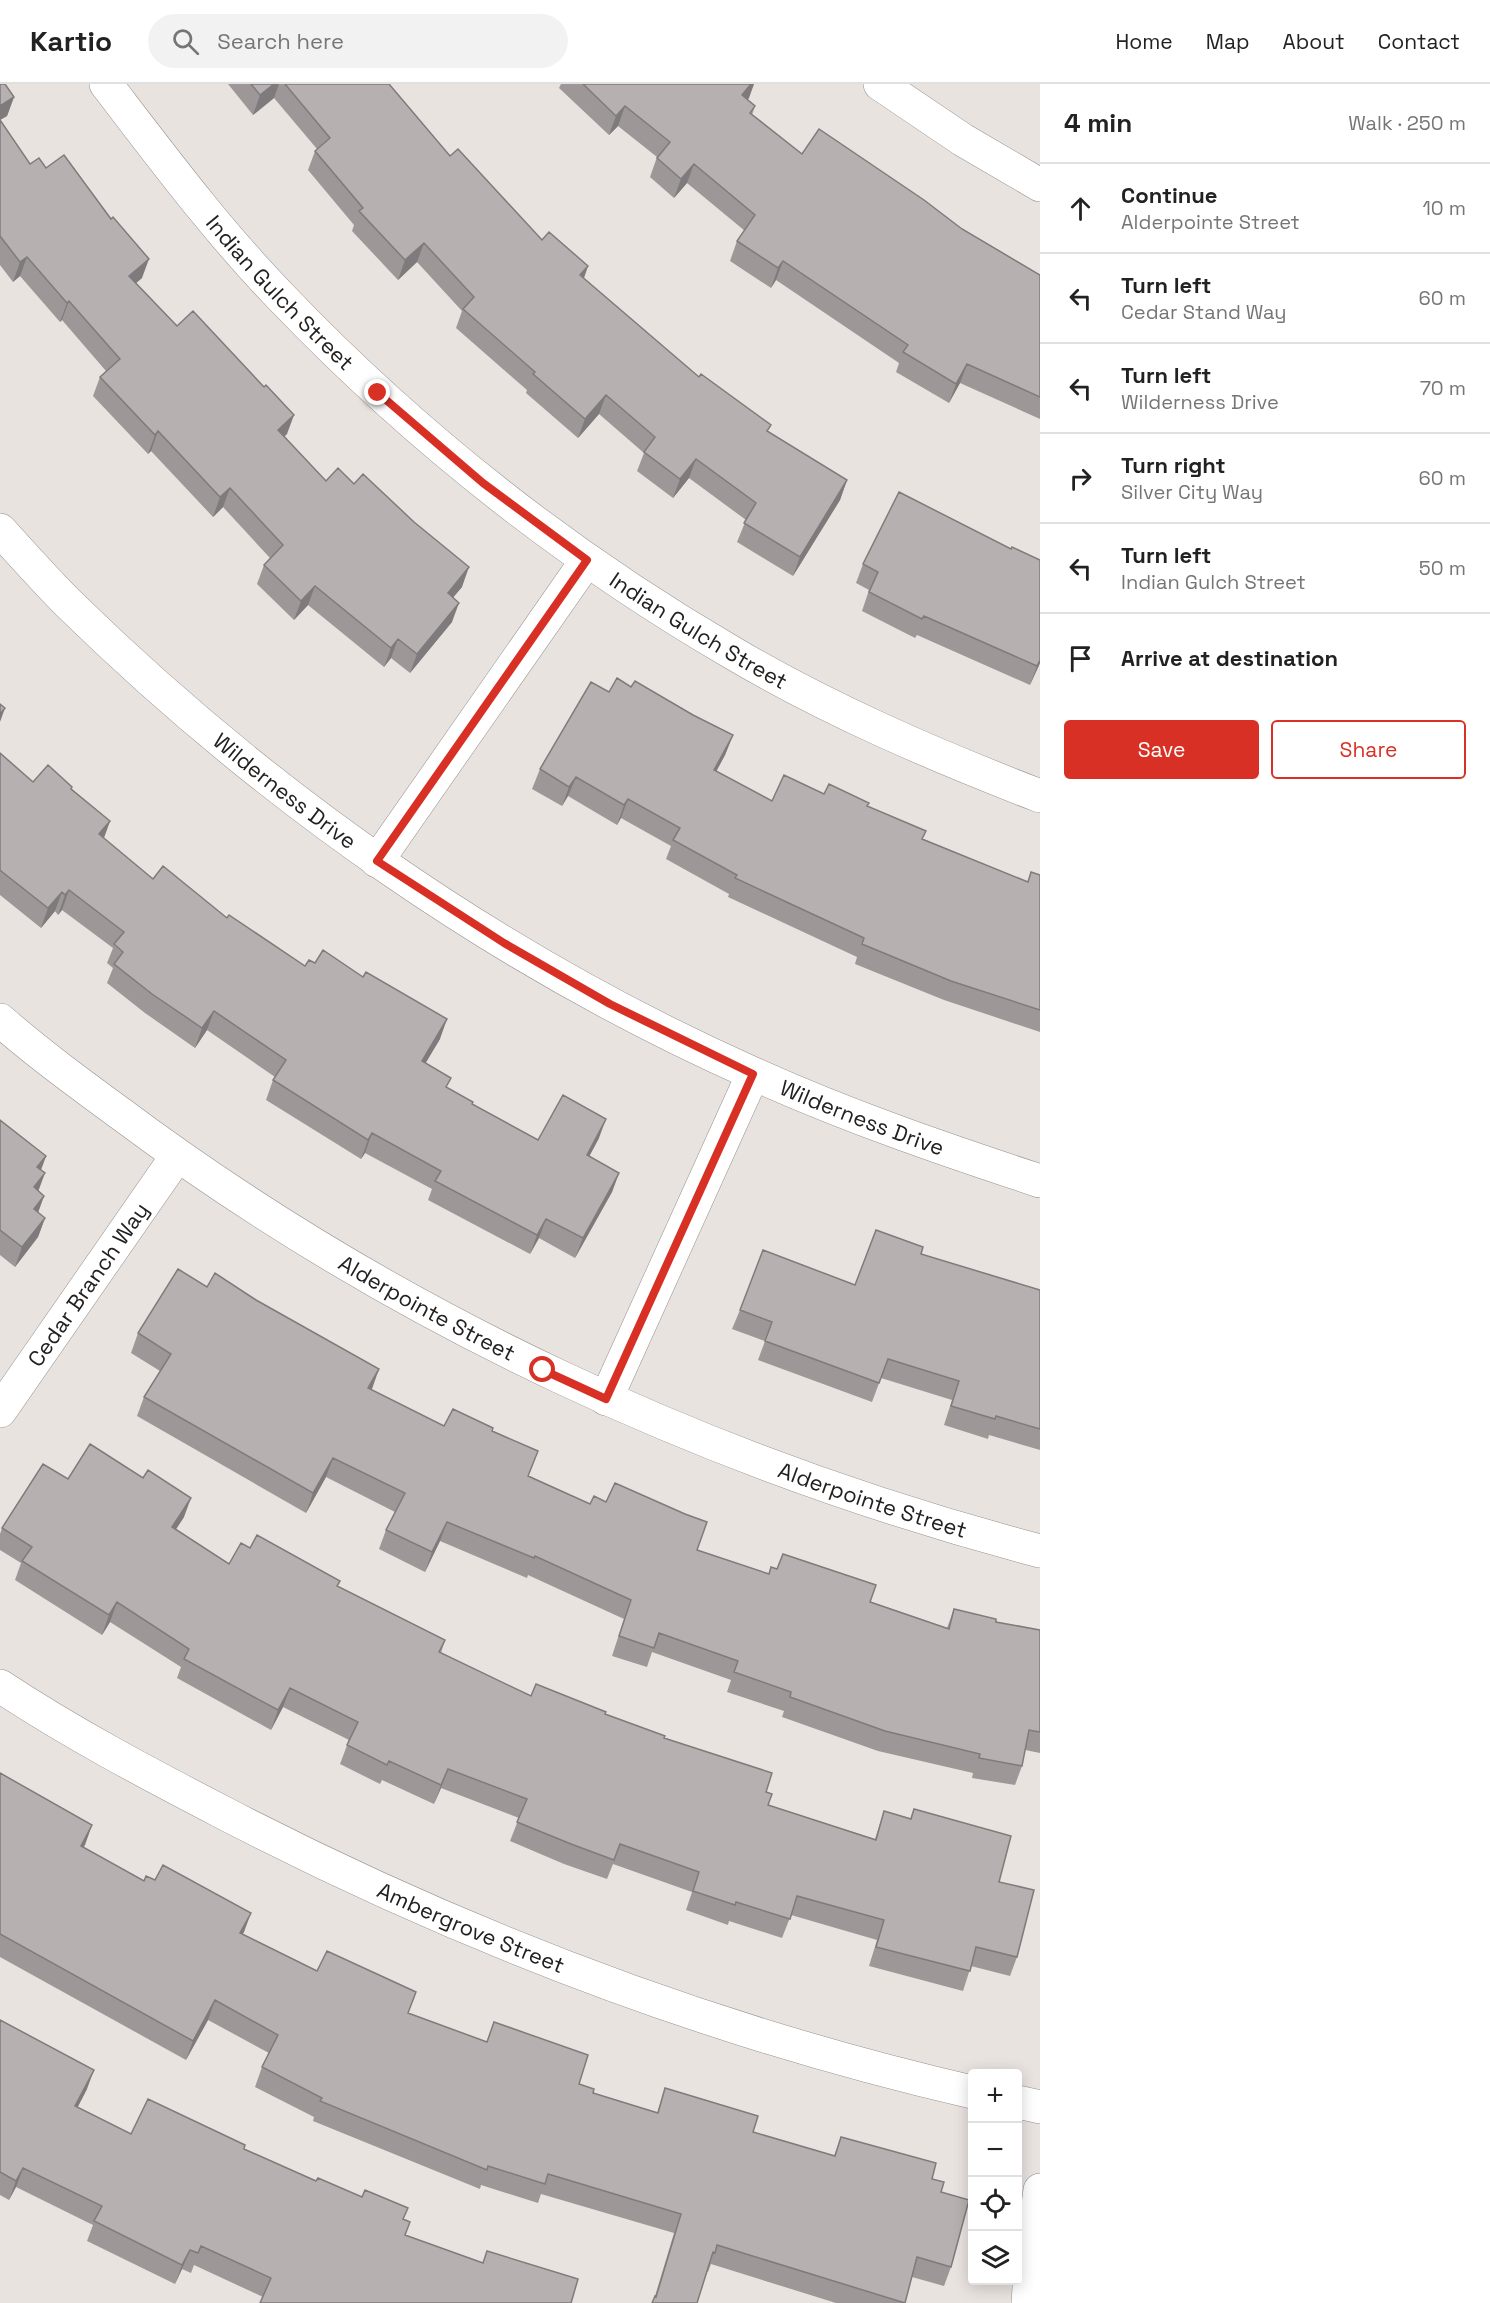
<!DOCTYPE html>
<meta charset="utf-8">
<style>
:root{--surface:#fff;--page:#f2f2f2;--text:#222;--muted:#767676;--line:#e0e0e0;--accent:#d93025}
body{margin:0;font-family:"Space Grotesk",sans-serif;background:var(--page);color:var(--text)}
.controls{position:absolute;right:18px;bottom:18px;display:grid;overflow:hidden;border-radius:6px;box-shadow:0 3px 15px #0003}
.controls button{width:54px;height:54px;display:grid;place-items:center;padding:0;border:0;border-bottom:2px solid var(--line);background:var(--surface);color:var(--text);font:30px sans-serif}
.stop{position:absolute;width:18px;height:18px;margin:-14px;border:4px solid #d93025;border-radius:50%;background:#fff}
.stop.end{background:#d93025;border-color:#fff;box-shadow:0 2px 6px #0008}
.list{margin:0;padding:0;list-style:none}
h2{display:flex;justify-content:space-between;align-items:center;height:78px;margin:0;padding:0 24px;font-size:26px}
h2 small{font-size:20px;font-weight:400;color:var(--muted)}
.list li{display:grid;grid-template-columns:39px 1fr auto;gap:18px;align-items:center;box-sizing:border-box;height:90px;padding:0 24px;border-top:2px solid var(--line)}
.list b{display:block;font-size:22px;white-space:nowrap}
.list p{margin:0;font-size:20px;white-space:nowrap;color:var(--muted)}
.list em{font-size:20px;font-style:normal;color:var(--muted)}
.actions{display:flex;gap:12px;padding:18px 24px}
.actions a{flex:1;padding:14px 0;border:2px solid var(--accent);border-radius:6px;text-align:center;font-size:21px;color:var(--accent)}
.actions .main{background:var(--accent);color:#fff}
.icon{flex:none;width:33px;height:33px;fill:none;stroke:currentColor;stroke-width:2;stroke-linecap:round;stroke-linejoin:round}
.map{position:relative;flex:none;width:1040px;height:2219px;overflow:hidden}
header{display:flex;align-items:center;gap:36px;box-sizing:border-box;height:84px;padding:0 30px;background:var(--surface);border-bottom:2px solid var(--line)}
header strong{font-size:28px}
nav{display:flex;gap:33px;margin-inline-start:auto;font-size:21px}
.search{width:420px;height:54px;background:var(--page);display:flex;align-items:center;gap:15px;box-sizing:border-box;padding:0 21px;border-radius:33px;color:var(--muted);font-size:22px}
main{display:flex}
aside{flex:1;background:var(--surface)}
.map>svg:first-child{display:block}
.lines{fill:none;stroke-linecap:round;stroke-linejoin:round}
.minor-casing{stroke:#96908e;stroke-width:34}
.minor{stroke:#fff;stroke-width:33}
.wall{fill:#9d9798}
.shaded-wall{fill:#7f7b7c}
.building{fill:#b6b0b1;stroke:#7f7b7c;stroke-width:1.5}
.route{stroke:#d93025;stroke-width:8}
.labels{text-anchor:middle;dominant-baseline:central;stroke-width:6;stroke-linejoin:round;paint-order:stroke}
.street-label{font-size:22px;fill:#232120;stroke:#fff}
</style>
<header>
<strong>Kartio</strong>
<div class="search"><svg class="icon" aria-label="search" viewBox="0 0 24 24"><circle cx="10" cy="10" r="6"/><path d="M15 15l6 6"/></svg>Search here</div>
<nav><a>Home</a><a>Map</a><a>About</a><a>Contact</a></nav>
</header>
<main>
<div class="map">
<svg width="1040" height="2219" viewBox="0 0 1040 2219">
<rect width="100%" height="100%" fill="#e9e3e0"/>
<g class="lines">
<defs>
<g id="minor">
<path id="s1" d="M106,0c56,73 111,147 175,213 133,139 284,258 450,355 98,58 203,103 309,144"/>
<path d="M880,0l83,56 77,45"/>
<path id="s2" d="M0,446c23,25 45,50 68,73 199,195 432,358 686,471 93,42 189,75 286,107"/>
<path d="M377,777l210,-301"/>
<path id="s3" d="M0,936c39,34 80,64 121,94 275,205 589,350 919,437"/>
<path d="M606,1315l147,-325"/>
<path id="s4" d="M0,1327l177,-255"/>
<path id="s5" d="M0,1602c71,47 147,87 222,126 237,123 490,220 750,280"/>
<path d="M1018,2018l22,5"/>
<path d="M1028,2219l3,-45 9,-68"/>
</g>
</defs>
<!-- minor casing -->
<use href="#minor" class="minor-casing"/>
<!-- minor -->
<use href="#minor" class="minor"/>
</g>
<!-- wall -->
<path class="wall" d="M0,0l14,13 -7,19 -7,4 30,44 16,4 96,110 -6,5 41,43 110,108 -3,2 42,45 136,106 -9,10 -1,25 -42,51 -19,-15 -7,9 -76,-62 -14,15 -37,-36 7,-19 6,-7 -47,-51 -10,10 -62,-66 -3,3 -55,-58 7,-19 6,-6 -44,-51 -2,2 -40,-46 -7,6 -13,-17z
M228,0h161l61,72 92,84 46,26 -4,12 115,99 70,55 78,48 -7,20 -47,76 -56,-34 9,-22 -57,-42 -16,20 -36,-27 7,-18 -45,-39 -21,24 -52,-45 1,-3 -71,-62 6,-17 -45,-49 -19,18 -46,-49 2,-6 -46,-55 7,-19 2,-2 -43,-51 -21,17z
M561,0h193l-7,16 8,6 -3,9 50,39 160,75 78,46v144l-80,-36 -11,20 -53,-31 3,-9 -123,-83 -5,8 -41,-27 7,-20 8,-10 -58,-48 -13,15 -24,-21 7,-20 -39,-31 -9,9 -50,-47z
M1011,465l29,114 -10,22 -113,-50 -2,3 -53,-27 7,-21 -13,-7 7,-19z
M631,603l62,28 40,20 -8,20 -9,16 56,30 52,-7 44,12 55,33 105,43 12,-7v157l-96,-32 -89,-36 2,-7 -129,-60 1,-3 -63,-35 5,-13 -50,-28 -4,7 -49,-29 -6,10 -30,-17 8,-20 69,-77z
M0,669l33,29 39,7 38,32 -6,17 49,41 74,39 78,48 135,73 -15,24 22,25 25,16 66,36 61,-2 -10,18 30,17 -7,19 -37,66 -36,-20 -9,16 -102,-54 4,-11 -67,-36 -4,6 -95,-59 7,-20 2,-3 -68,-47 -12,18 -50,-35 -38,-30 6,-15 -6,-5 6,-15 -51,-38 -4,5 -3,-4 -14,17 -41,-33z
M0,1036l46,36 -5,14 -3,21 6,5 -6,17 7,5 -7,19 -23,30 -15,-12z
M921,1170l119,36v160l-51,-15 -1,4 -44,-14 8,-25 -71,-22 -9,24 -114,-42 7,-19 -33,-12 8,-19 115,-25z
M138,1249l233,57 73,36 48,5 37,45 61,28 107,46 72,24 8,-5 170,59 7,-19 42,13 44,8v123l-15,-3 -3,16 -7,19 -43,-7 1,-5 -95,-22 -96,-34 2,-6 -57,-19 4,-12 -79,-28 -5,15 -35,-11 12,-37 -96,-44 -1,3 -87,-37 -15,31 -46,-23 7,-19 9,-18 -69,-35 -20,36 -169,-97 7,-19 16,-26 -29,-18z
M68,1395l116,38 -8,12 53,35 21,-16 88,38 107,54 -4,13 90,43 74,18 59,24 102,54 2,13 107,34 9,-28 26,8 4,-10 85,73 18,75 -7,19 -39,-10 -8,25 -94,-25 8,-26 -86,-25 -9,23 -53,-17 -1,4 -42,-15 6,-18 -79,-28 -6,15 -43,-15 -54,-23 9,-23 -78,-30 -7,16 -52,-24 -2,4 -40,-20 9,-24 -66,-33 -12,23 -94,-52 4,-11 -71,-45 -8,13 -87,-55 6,-17 -21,-13v-16l2,-6z
M0,1689l92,52 -9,23 160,86 74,37 91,42 171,71 14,9 64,20 8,-25 88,44 81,24 7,-19 91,42 9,13 10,75 -7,19 -32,-9 -8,26h-68l-125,-39 -3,8h-1l-10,31 -42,-7 19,-63 -133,-39 -3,9 -57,-18 -1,4 -167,-68 1,-4 -59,-30 7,-20 7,-14 -61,-33 -22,40 -186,-103z
M0,1936l87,69 -10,19 54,26 113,15 160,70 2,16 -143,62 -69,-32 -3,8 -9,-4 -7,15 -88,-43 6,-16 -77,-38 -7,13 -9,-5z"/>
<!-- shaded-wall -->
<path class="shaded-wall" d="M274,0h5l-5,14 -21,17 7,-20z
M751,0h3l-5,14 -14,17 7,-20z
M14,13l-7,19 -7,4v-14z
M625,22l-7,20 -9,9 7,-19z
M694,80l-7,19 -13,15 7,-19z
M424,159l-7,19 -19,18 7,-20z
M27,173l-7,19 -7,6 7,-20z
M149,175l-7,19 -20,17 7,-19z
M783,177l-7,19 -5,8 7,-20z
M588,182l-7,20 -1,-11z
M69,217l-7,19 -2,2 7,-19z
M967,280l-7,19 -11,20 7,-19z
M606,311l-7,19 -21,24 7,-19z
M294,331l-7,19 -16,15 7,-19z
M158,347l-7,20 -3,3 7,-19z
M696,375l-7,19 -16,20 7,-19z
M847,396l-7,20 -47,76 7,-19z
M230,404l-7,19 -10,10 7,-20z
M469,483l-7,20 -21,25 7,-19z
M315,502l-7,19 -14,15 7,-19z
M459,519l-7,19 -42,51 7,-19z
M398,555l-7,19 -7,9 7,-19z
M1040,576v3l-10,22 7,-19z
M5,624l-5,14v-8z
M733,651l-8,20 -18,34 7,-19z
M576,693l-8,19 -6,10 7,-19z
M628,715l-7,19 -4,7 7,-20z
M110,737l-7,19 -4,-6z
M69,806l-7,20 -4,5 7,-20z
M62,808l-7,19 -14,17 7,-20z
M214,927l-7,19 -12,18 7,-20z
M447,935l-7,20 -25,42 7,-20z
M606,1035l-7,19 -19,36 7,-19z
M372,1049l-7,20 -4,6 7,-19z
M46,1072l-7,19 -2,-8z
M45,1089l-7,19 -4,-5z
M619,1089l-7,19 -37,66 8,-20z
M44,1112l-7,19 -3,-6z
M45,1134l-7,19 -23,30 7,-20z
M546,1135l-7,19 -9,16 7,-19z
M379,1285l-7,20 -11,18 7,-19z
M333,1374l-7,19 -20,36 7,-20z
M191,1414l-7,19 -19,29 7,-19z
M447,1438l-7,19 -15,31 7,-20z
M117,1518l-7,20 -8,13 7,-20z
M290,1604l-7,19 -12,23 7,-20z
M448,1685l-7,19 -7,16 7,-19z
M92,1741l-7,20 -11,20 7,-19z
M251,1829l-7,19 -11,20 7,-19z
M215,1916l-7,20 -22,40 7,-19z
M94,1986l-7,19 -19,37 7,-20z
M23,2084l-7,19 -7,13 7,-19z
M190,2166l-8,19 -7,15 7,-19z"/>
<!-- building -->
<path class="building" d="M0,0h5l9,13 -14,9z
M251,0h23l-14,11z
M285,0h104l61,72 8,-7 84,91 7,-8 39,34 -8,9 119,102 2,-3 70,51 -4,6 80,49 -47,77 -56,-34 12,-20 -60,-44 -16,20 -36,-27 11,-15 -49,-42 -21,24 -52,-45 2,-2 -72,-63 11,-12 -50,-54 -19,17 -46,-49 4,-3 -48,-57 15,-13z
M583,0h168l-9,11 13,11 -5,7 52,41 17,-25 105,71 38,29 78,46v122l-73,-33 -11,20 -53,-32 5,-7 -125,-84 -5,7 -41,-27 18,-26 -61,-51 -13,15 -24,-21 13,-16 -45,-36 -9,10z
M0,36l30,44 9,-6 7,10 18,-13 47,64 2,-2 36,42 -20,17 48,50 16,-15 71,76 2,-2 28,30 -16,15 48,51 12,-13 16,16 9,-10 51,48 55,45 -21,26 11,10 -42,51 -19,-15 -7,9 -76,-62 -14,15 -37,-36 19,-20 -53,-57 -10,9 -62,-66 -3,4 -55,-58 20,-18 -51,-58 -2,2 -40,-46 -7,5 -20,-26z
M899,408l112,57 1,-2 28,13v100l-3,6 -113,-50 -2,3 -53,-27 9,-20 -15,-8z
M617,594l14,9 4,-6 58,34 40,20 -19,35 58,31 12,-26 40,19 5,-10 40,19 -2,3 59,25 -4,8 106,43 3,-10 9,3v135l-89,-29 -89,-37 2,-6 -129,-60 2,-3 -64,-35 7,-12 -52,-29 -4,6 -48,-28 -7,10 -29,-18 51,-87 18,10z
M0,620l5,4 -5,6z
M0,669l33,29 15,-17 24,22 -1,2 39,32 -11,13 54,45 10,-13 64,52 2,-3 76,51 4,-6 6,3 8,-13 40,27 3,-5 81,47 -25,42 29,17 -5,9 27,15 -1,2 66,36 25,-45 43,24 -19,36 32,18 -36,65 -37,-19 -9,16 -102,-54 6,-10 -69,-38 -4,7 -95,-60 13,-20 -72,-49 -12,17 -50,-34 -38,-30 9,-12 -9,-8 10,-12 -55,-42 -4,5 -3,-3 -14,16 -47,-37 -1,-1z
M0,1036l46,36 -9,11 8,6 -11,14 10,9 -10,13 11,9 -23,29 -22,-17z
M876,1146l47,17 -2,7 119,36v139l-44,-13 -1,3 -44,-13 8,-25 -71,-22 -9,24 -114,-42 7,-19 -32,-12 23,-60 92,35z
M178,1185l29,18 8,-14 41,27 123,69 -11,19 76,38 9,-17 40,19 -1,3 46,20 -10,25 62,28 4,-8 12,6 9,-19 70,31 22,8 -10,28 72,24 2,-7 6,2 6,-15 93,31 -6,17 79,27 5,-20 42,10v3l44,8v102l-11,-2 -7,36 -43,-8 1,-4 -95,-23 -95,-34 1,-5 -57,-20 4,-11 -79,-28 -5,15 -35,-12 12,-36 -96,-44 -1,2 -87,-36 -15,30 -46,-22 19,-37 -72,-35 -20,35 -169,-96 27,-43 -33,-21z
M90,1360l53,34 5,-8 43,28 -19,29 57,37 12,-21 9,5 7,-13 83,46 -3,5 108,54 -6,12 92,44 5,-12 70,28 -1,2 60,22 -1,2 108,35 -6,19 6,2 -4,11 108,35 8,-29 27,8 3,-10 97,27 -12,46 35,8 -17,67 -41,-10 -6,24 -94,-24 8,-27 -87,-24 -7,23 -54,-17 -1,3 -42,-14 6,-19 -79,-28 -6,16 -43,-16 -54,-22 10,-23 -79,-30 -7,16 -52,-24 -2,4 -40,-20 11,-23 -68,-34 -12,22 -94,-51 5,-10 -72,-47 -8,13 -87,-54 10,-14 -30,-19 41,-64 25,15z
M0,1689l92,52 -11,21 63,35 2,-5 9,4 8,-15 88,48 -11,20 77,38 10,-20 89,41 -8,21 79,29 7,-20 94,33 -9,29 15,5 -1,4 65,20 7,-25 93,28 -5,16 82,24 6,-19 95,26 -4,16 12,3 -3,10 28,8 -18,67 -34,-10 -12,46 -188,-58 -2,8 -2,-1 -16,51h-45l3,-7 1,1 25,-83 -133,-40 -3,10 -57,-18 -1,4 -167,-69 2,-3 -60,-31 16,-32 -63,-35 -22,41 -193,-107z
M0,1936l94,50 -19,36 56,28 17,-35 97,46 -1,4 72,32 2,-3 44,19 3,-7 43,18 -5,11 7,3 -5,13 78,28 4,-12 91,28 -7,24h-311l11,-25 -70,-32 -3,7 -8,-3 -8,15 -88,-44 8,-15 -79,-38 -7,13 -16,-9z"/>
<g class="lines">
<!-- route -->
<path class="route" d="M378,309l105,90 104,77 -210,301 127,82 106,61 143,70 -147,325 -63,-29"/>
</g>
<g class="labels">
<!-- street labels -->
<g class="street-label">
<text stroke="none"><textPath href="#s1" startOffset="272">Indian Gulch Street</textPath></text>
<text stroke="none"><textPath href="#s1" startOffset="812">Indian Gulch Street</textPath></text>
<text stroke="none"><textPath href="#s2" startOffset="387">Wilderness Drive</textPath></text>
<text stroke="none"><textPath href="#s2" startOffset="1053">Wilderness Drive</textPath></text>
<text stroke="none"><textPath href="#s4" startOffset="154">Cedar Branch Way</textPath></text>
<text stroke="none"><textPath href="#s3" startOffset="516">Alderpointe Street</textPath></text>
<text stroke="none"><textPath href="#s3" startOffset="1002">Alderpointe Street</textPath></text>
<text stroke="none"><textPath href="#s5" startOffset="530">Ambergrove Street</textPath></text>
</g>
</g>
</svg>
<div class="controls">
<button>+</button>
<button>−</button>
<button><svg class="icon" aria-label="locate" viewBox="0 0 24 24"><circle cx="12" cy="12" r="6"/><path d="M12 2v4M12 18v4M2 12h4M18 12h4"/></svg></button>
<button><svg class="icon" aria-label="layers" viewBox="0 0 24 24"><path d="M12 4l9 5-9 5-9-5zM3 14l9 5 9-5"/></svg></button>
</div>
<div class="stop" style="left:543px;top:1286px"></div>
<div class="stop end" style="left:378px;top:309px"></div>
</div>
<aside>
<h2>4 min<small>Walk · 250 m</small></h2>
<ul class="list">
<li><svg class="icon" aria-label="ahead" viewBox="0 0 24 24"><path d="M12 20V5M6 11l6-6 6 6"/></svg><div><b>Continue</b><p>Alderpointe Street</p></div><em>10 m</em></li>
<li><svg class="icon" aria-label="left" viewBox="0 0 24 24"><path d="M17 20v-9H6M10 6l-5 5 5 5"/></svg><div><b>Turn left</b><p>Cedar Stand Way</p></div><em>60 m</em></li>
<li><svg class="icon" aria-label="left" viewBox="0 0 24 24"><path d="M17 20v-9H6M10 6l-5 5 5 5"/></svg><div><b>Turn left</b><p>Wilderness Drive</p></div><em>70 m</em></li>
<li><svg class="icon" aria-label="right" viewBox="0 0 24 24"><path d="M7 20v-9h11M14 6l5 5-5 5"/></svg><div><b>Turn right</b><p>Silver City Way</p></div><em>60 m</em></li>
<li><svg class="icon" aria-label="left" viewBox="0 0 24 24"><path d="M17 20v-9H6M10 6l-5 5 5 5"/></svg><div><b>Turn left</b><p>Indian Gulch Street</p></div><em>50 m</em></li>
<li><svg class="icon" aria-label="arrive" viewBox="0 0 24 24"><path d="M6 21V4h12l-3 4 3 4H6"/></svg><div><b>Arrive at destination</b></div></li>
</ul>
<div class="actions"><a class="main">Save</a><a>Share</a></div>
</aside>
</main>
